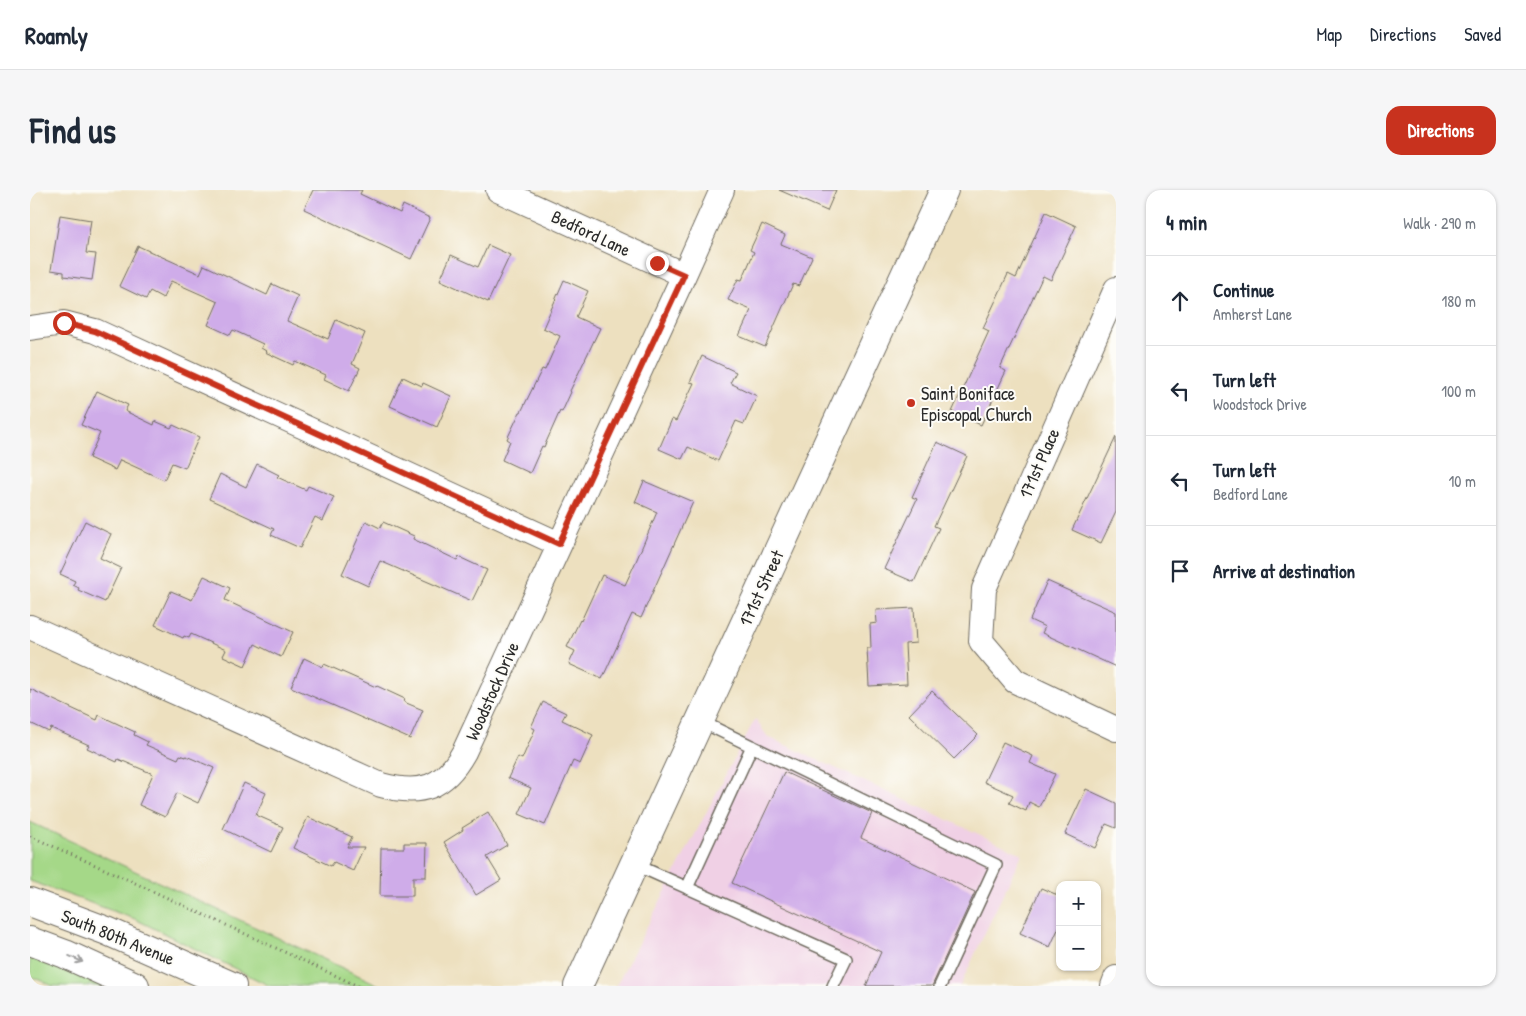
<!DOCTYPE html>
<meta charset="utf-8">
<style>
:root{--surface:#fff;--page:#f6f6f7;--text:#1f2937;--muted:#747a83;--line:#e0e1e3;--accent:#c8321e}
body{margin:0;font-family:"Patrick Hand",sans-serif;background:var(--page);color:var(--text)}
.controls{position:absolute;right:15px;bottom:15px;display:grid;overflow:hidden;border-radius:10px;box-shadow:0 1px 4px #0004}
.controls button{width:45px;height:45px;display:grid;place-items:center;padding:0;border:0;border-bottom:1px solid var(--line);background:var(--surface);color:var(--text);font:25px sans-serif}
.stop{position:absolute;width:15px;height:15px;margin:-11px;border:4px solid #c8321e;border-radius:50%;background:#fff}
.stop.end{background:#c8321e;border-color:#fff;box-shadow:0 1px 5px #0008}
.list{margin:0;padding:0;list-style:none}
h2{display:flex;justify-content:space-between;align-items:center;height:65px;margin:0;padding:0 20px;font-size:21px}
h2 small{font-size:16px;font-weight:400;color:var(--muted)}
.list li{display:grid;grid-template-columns:32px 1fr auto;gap:15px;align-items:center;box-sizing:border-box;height:90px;padding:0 20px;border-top:1px solid var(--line)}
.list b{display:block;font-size:19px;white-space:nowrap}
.list p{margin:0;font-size:16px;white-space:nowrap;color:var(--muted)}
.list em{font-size:16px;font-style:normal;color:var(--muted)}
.icon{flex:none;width:28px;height:28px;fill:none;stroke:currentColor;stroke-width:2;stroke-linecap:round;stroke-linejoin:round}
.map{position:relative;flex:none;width:1086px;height:796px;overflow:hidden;border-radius:15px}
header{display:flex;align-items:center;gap:30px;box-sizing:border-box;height:70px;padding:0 25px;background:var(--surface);border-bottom:1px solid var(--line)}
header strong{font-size:24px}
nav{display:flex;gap:28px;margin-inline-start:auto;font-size:18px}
.intro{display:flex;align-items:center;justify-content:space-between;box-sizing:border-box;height:120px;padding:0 30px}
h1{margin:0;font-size:35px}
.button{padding:12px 22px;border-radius:15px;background:var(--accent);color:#fff;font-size:18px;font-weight:700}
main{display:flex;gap:30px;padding:0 30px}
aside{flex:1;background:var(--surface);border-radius:15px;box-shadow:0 1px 4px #0004}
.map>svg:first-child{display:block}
.built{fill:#f0d0e5}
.green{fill:#a5d888;stroke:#68825a}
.building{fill:#cface9}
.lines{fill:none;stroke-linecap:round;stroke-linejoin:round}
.lane-casing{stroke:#6f6a5f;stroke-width:14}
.street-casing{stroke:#6f6a5f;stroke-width:26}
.secondary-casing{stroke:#6f6a5f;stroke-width:30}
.path{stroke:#6f6a5f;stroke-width:3;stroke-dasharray:1 4;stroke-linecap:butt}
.lane{stroke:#fff;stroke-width:11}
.street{stroke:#fff;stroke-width:24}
.secondary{stroke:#fff;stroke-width:28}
.oneway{stroke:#a0a0a0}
.route{stroke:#c8321e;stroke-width:6}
.poi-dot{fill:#c8321e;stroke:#fdfcf7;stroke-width:2}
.labels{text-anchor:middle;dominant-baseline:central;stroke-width:4;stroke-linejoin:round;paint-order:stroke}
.street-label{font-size:18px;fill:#2b2b2b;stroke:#fdfcf7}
.poi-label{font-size:18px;fill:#2b2b2b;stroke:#fdfcf7;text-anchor:start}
</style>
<header>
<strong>Roamly</strong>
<nav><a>Map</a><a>Directions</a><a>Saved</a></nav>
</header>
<div class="intro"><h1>Find us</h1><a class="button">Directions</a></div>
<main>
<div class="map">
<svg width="1086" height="796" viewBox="0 0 1086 796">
<rect width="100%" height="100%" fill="#fdfcf7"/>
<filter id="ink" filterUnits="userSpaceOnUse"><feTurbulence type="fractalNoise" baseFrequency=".02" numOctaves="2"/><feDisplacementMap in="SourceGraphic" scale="10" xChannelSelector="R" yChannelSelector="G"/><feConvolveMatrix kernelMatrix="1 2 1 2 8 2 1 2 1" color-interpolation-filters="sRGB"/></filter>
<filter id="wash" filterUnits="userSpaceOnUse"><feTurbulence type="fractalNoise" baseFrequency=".0096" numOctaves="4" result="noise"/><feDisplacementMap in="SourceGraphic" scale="20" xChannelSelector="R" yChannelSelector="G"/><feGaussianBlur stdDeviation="1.12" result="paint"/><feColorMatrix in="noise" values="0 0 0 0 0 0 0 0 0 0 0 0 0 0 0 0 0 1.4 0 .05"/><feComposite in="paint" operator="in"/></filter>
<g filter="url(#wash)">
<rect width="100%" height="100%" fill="#ede0bf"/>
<!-- built -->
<path class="built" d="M725,529l13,18 254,117 -62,132h-344z"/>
<!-- green -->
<path class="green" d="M0,632l351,164h-111l-135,-67 -105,-38z
M0,759l90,37h-67l-23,-10z"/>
<g id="blocks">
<!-- building -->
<path class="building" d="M283,0h49l-2,4 40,19 3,-8 27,13 -19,41 -107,-50z
M749,0h57l-9,21z
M1016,22l30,14 -25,54 -8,-4 -43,92 6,3 -25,54 -29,-13 37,-81 -6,-3 25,-54 8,4z
M30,25l31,5 -5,33 10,1 -4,26 -28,-4v-4l-13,-2z
M732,34l23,11 -4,9 31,13 -13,29 -6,-2 -28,63 -26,-11 12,-26 -23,-10 10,-21 4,1 12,-28 -4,-2z
M458,55l22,10 -22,47 -48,-22 11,-25 27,12z
M108,56l62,28 4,-9 63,30 5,-11 26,12 -11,25 41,18 8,-19 29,13 -13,31 8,4 -11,23 -25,-12 2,-4 -31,-14 -2,4 -28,-13 1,-1 -5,-3 2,-4 -30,-14 -3,5 -22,-10 10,-23 -47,-21 -8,17 -13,-7 -4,8 -27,-13z
M534,90l24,11 -12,26 24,11 -30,63 1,1 -9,20 -2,-1 -16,36 -2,-1 -12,27 -28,-13 8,-19 -3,-2 13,-27h1l21,-43 3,1 15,-34 -17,-8z
M672,166l34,16 -6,11 27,13 -13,28 -8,-3 -18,40 -30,-14 -6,12 -23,-10 13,-30 4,2 18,-38 -4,-1z
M373,187l19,9 1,-3 28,13 -14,31 -47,-21z
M67,201l31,14 -3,6 29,14 1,-4 16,7 2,-3 26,12 -14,31 -13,-5 -8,17 -44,-20 -5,10 -26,-12 11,-25 -19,-8z
M1086,247v75l-15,31 -29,-13z
M907,252l30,14 -33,70 5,2 -25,54 -30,-13 33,-70 -5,-2z
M227,274l22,11 -2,2 29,13 2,-4 26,11 -11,24 -8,-4 -15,31 -29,-13 3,-6 -65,-30 11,-25 26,13z
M614,291l49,21 -52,116 -9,-4 -30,65 -33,-15 6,-13 -8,-4 13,-27 1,1 21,-46 23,10 12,-26 20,-47 -22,-10z
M55,331l26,13 -11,24 21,10 -16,34 -27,-12 1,-2 -6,-3 2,-4 -15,-7z
M336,331l14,7 3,-6 31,14 -1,3 44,21 2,-3 28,13 -15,31 -92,-40 -12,25 -26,-12z
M174,386l26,12 -5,12 68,32 -12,25 -26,-13 -10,22 -22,-10 3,-6 -35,-16 -2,4 -5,-2 -1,2 -28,-13 16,-34 21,9z
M1017,391l69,31v55l-74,-34 3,-6 -15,-7z
M884,418l2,35 -11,1 2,40 -38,2 -2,-38h4l-1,-24 7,-1 -1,-13z
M274,468l19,9 1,-3 52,23 1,-1 28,13 -1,3 19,8 -13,29 -119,-52z
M0,499l67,31 2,-5 36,17 -1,3 14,7 -2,3 32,14 2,-4 6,2v-1l28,12 -16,35 -21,-10 -12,24 -26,-12 14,-31 -35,-15 -1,3 -30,-14 2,-3 -38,-17 -2,4 -19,-9z
M902,501l46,44 -24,24 -45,-44z
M513,512l23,11 -4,7 31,15 -13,29 -7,-3 -28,64 -26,-11 12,-26 -23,-10 10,-21 4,2 13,-30 -4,-2z
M973,552l30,14 -3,7 25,11 -16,33 -10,-5 -3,9 -17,-8 4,-8 -29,-13z
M754,582l88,41 -11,25 114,54 -43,94h-66l15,-34 -149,-69z
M214,593l22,10 -10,22 27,12 -12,25 -48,-23z
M1056,599l30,14v25l-10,-4 -11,24 -30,-14z
M458,622l19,33 -20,12 14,23 -25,15 -32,-53 19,-12 -1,-2z
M278,627l44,20 -5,10h17l-11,24 -19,-9 -3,4 -38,-18z
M374,653h23l-1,34h-13v19h-33l1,-48h23z
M1011,698l19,8v29l-10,22 -30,-14z"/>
</g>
</g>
<g filter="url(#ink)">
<use href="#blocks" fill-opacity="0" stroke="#6f6a5f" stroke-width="1"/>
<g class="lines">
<defs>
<path id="lane" d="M670,531l296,144 -56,121
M604,674l212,95 -13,27
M657,698l65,-142"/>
<path id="street" d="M468,0l186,85
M1086,99l-132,300 -3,52 34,40 101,48
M0,138l34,-5 31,8 464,213
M0,437l351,158c40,11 63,3 83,-33l220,-477 38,-85
M1083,796l3,-8"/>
<path id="secondary" d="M0,712l77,29 125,55
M0,751l35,13 70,32
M548,796l366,-796"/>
</defs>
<!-- lane casing -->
<use href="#lane" class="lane-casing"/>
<!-- street casing -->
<use href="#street" class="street-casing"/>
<!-- secondary casing -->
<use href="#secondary" class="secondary-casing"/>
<!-- path -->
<path class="path" d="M0,646l92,41 236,109"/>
<!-- lane -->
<use href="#lane" class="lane"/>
<!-- street -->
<use href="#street" class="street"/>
<!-- secondary -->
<use href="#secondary" class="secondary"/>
</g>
<!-- one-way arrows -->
<defs><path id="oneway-shaft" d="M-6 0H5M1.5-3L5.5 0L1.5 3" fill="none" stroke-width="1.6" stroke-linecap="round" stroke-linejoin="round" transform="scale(1.25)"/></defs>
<use class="oneway" href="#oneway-shaft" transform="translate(46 769) rotate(24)"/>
</g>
<g class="lines" filter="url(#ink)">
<!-- route -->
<path class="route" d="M34,133l31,8 464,213 125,-269 -27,-12"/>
</g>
<!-- markers -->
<circle class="poi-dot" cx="881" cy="213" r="5"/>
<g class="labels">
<!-- street labels -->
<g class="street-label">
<text transform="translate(561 43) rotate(25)">Bedford Lane</text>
<text transform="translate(1009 273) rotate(-66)">171st Place</text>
<text transform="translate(731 398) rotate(-65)">171st Street</text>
<text transform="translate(462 501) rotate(-66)">Woodstock Drive</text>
<text transform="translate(88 747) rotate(22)">South 80th Avenue</text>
</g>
<!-- poi labels -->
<g class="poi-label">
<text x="891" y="203">Saint Boniface<tspan x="891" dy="21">Episcopal Church</tspan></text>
</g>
</g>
</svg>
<div class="controls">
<button>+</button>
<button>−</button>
</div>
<div class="stop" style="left:34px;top:133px"></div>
<div class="stop end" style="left:627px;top:73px"></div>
</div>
<aside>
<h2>4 min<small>Walk · 290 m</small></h2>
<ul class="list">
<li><svg class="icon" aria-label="ahead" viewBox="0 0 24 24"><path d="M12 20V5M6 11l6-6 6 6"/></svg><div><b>Continue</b><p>Amherst Lane</p></div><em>180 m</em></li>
<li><svg class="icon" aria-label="left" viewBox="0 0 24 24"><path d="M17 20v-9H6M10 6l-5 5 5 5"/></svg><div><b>Turn left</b><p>Woodstock Drive</p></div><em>100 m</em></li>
<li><svg class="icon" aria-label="left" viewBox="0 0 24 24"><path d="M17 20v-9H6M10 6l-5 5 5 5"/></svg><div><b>Turn left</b><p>Bedford Lane</p></div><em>10 m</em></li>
<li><svg class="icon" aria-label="arrive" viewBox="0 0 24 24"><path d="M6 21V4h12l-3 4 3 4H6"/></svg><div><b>Arrive at destination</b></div></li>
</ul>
</aside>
</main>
